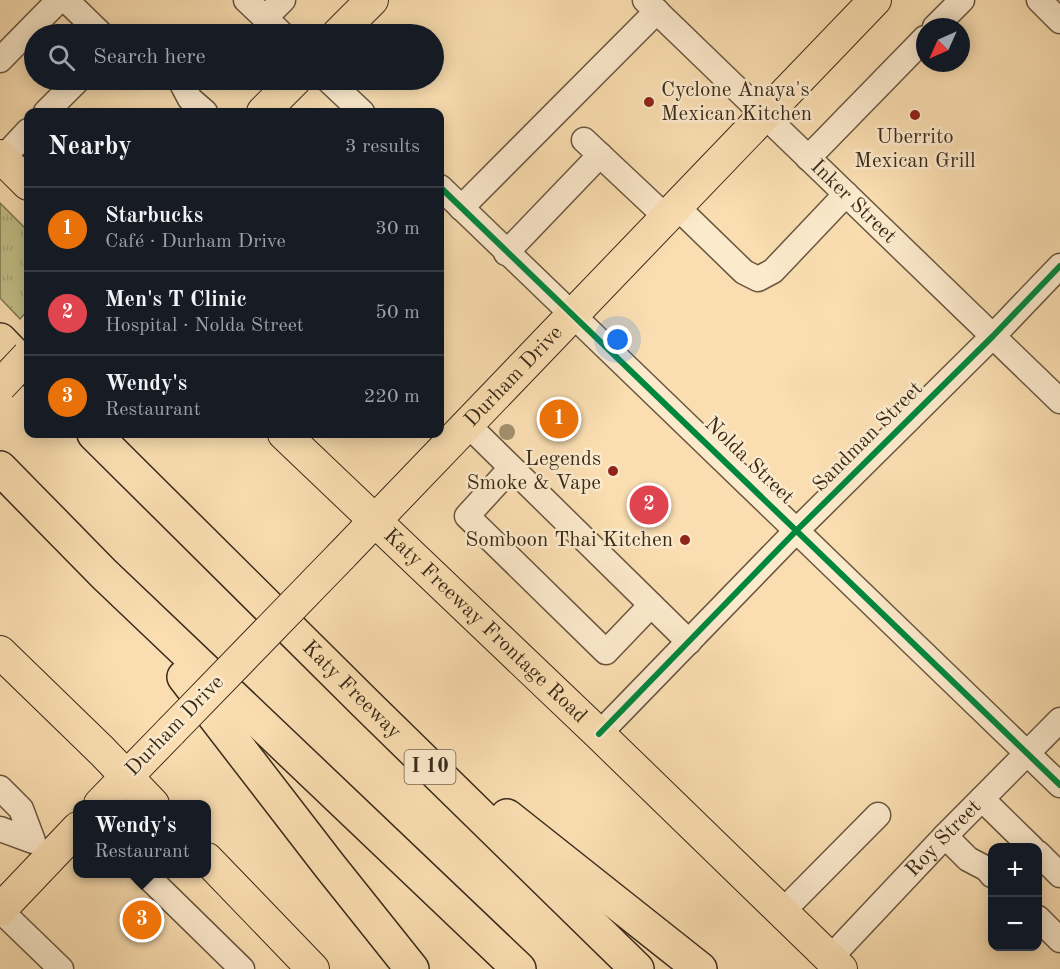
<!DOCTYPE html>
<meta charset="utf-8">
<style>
:root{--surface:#171b24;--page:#20242c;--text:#f1f3f6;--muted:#9ea1a6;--line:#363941;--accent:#c59692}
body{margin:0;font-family:"Old Standard TT",serif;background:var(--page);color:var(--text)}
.controls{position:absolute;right:18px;bottom:18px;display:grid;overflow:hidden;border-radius:12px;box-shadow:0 3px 15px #0003}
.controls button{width:54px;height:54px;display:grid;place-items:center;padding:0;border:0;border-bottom:2px solid var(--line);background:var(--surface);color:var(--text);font:30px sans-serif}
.compass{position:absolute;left:916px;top:18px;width:54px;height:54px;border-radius:50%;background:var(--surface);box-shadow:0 3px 15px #0003;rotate:225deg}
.you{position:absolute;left:618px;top:340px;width:21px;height:21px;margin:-15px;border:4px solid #fff;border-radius:50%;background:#1a73e8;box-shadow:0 0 0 9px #1a73e833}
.badge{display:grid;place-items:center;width:39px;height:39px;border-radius:50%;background:var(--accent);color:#fff;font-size:20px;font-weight:700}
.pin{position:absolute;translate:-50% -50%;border:3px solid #fff;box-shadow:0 2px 6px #0006}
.popup{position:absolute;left:73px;top:800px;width:138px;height:78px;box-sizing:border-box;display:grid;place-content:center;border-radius:12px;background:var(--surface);filter:drop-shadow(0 2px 4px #0005);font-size:20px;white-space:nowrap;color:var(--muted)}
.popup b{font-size:22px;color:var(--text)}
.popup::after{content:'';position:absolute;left:50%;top:100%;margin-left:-12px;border:12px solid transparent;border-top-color:var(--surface)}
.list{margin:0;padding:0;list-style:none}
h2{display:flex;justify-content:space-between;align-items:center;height:78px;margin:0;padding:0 24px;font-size:26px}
h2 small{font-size:20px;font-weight:400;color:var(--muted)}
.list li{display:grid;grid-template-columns:39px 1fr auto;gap:18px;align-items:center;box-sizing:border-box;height:84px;padding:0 24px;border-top:2px solid var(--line)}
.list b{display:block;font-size:22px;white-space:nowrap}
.list p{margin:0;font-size:20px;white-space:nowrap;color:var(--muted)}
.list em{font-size:20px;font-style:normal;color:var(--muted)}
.icon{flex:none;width:33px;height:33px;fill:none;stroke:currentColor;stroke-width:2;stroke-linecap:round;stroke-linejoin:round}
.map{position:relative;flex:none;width:1060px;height:969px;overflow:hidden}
.search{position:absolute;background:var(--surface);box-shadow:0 3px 15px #0003;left:24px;top:24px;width:420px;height:66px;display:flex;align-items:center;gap:15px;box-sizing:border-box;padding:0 21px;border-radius:33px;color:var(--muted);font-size:22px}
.panel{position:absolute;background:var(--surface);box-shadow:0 3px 15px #0003;left:24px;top:108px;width:420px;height:330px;border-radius:12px}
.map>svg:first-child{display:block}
.grass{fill:url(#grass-tufts);stroke:#7e7551;stroke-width:1.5}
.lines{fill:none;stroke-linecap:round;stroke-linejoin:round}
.minor-casing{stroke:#695740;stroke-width:27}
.major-casing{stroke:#392a1a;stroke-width:34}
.highway-casing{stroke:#392a1a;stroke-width:36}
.minor{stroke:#fceacc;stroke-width:24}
.major{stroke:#fadeb1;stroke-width:32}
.highway{stroke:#fadeb1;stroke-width:33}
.major-bridge-casing{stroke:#392a1a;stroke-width:34;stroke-linecap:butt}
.major-bridge{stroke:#fadeb1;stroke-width:32}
.cycleway-casing{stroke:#fceacc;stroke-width:10}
.cycleway{stroke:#00873e;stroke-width:6}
.tree{fill:#a3906d}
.poi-dot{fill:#8f2418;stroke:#fceacc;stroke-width:2}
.labels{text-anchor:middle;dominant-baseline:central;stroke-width:5;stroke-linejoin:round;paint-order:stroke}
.shield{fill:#fceacc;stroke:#74644f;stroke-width:1.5}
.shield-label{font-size:20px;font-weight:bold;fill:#392a1a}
.poi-label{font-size:21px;fill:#392a1a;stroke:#fceacc;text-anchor:end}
.street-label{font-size:21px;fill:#392a1a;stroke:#fceacc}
</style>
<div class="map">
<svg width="1060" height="969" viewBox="0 0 1060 969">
<defs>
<pattern id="grass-tufts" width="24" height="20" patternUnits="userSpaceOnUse" patternTransform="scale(1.5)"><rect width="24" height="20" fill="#c3c088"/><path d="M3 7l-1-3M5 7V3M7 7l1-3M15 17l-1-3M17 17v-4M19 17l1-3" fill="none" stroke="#a8a575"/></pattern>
</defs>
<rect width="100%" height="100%" fill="#fadeb1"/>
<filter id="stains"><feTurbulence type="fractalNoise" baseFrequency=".00333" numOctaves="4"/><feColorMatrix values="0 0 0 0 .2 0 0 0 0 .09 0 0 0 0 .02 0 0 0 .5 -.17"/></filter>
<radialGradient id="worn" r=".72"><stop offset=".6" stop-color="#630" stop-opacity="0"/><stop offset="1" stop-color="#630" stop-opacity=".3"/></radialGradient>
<!-- grass -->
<path class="grass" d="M0,203l28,28v79l-8,9 -20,-21z"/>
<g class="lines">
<defs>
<g id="minor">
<path d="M66,0l35,34"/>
<path d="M246,0l36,34"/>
<path id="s1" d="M645,0l415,401"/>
<path d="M1039,0l21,21"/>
<path d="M265,18l18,-18"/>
<path d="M935,27l27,-27"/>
<path d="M0,60l59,-60"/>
<path d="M180,80l10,19 15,13"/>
<path d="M328,80l34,32"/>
<path d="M46,112l32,-32"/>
<path d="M584,140l83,78"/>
<path d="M808,158l117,-120"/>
<path d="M2,159l26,-28"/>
<path d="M440,187l620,598"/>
<path d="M677,207l67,65 14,7 15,-8 73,-77"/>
<path d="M461,208l196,-197"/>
<path d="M506,253l94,-98"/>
<path d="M468,425l221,217"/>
<path d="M511,468l-44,48 139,136 45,-47"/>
<path d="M599,734l198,-204 196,-194 67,-70"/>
<path d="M0,788l21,21 12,32 -33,-12"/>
<path d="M982,799l50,49"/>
<path d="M945,836l23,23 19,10 5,6"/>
<path d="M1038,853l22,22"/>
<path d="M145,874l97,95"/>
<path d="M0,910l61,59"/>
<path d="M782,912l96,-97"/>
<path d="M1038,918l22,22"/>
<path id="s2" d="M830,958l115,-122 115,-116"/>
</g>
<g id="major">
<path d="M338,34l34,-34"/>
<path d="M263,112l32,-32"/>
<path d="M0,156l28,28"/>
<path id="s3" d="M284,434l315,300 242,235"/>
<path id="s4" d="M341,556l534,-556"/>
<path d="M0,652l102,99 51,53"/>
<path d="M100,804l71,-73"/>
<path d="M207,859l106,110"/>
<path d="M0,910l78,-82"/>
</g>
<g id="highway">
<path d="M0,340l28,29"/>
<path id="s5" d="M94,434l271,269 272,266"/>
<path d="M0,468l104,106 415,395"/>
<path d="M184,677l145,188 83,104"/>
<path d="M507,816l193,153"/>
</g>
</defs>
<!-- minor casing -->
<use href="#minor" class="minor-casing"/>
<!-- major casing -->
<use href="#major" class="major-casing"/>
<!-- highway casing -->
<use href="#highway" class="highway-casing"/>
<!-- minor -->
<use href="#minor" class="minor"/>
<!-- major -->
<use href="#major" class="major"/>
<!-- highway -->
<use href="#highway" class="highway"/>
<defs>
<path id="major-bridge" d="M0,386l28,-30
M171,731l170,-175"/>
</defs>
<!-- major-bridge casing -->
<use href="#major-bridge" class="major-bridge-casing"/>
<!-- major-bridge -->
<use href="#major-bridge" class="major-bridge"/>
<defs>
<path id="cycleway" d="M440,187l620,598
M599,734l198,-204 196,-194 67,-70"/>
</defs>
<!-- cycleway casing -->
<use href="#cycleway" class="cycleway-casing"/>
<!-- cycleway -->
<use href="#cycleway" class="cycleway"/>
</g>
<!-- trees -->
<circle class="tree" cx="507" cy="432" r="8"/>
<!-- markers -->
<g class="poi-dot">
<circle cx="649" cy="102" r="6"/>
<circle cx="915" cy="115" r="6"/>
<circle cx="613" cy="471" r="6"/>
<circle cx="685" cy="540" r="6"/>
</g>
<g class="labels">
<!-- shield labels -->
<rect class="shield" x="404.5" y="750" width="51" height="34" rx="4.5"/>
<g class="shield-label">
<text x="430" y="767">I 10</text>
</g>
<!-- poi labels -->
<g class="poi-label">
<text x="661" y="90" text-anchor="start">Cyclone Anaya's<tspan x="661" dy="24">Mexican Kitchen</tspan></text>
<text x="915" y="137" text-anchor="middle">Uberrito<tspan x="915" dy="24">Mexican Grill</tspan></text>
<text x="601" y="459">Legends<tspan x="601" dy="24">Smoke &amp; Vape</tspan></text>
<text x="673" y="540">Somboon Thai Kitchen</text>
</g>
<!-- street labels -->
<g class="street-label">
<text stroke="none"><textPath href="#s1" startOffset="290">Inker Street</textPath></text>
<text stroke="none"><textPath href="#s4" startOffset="249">Durham Drive</textPath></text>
<text transform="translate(868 437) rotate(-45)">Sandman Street</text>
<text transform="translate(749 461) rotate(44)">Nolda Street</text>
<text stroke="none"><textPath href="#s3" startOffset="278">Katy Freeway Frontage Road</textPath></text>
<text stroke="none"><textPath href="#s5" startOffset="363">Katy Freeway</textPath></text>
<text transform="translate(175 726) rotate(-46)">Durham Drive</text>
<text stroke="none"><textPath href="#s2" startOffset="165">Roy Street</textPath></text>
</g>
</g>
<rect width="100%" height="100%" filter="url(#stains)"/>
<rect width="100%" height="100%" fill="url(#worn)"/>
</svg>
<div class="controls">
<button>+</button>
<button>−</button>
</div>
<svg class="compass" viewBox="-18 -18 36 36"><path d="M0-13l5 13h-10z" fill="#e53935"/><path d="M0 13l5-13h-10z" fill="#9ea1a6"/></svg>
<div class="you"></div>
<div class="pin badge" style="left:559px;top:419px;background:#e8710a">1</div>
<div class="pin badge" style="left:649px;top:505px;background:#e0444e">2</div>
<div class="pin badge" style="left:142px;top:920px;background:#e8710a">3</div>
<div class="popup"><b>Wendy's</b>Restaurant</div>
<div class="search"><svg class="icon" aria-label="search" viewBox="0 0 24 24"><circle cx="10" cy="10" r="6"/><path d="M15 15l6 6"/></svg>Search here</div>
<section class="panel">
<h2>Nearby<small>3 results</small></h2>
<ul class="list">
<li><span class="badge" style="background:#e8710a">1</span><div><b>Starbucks</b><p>Café · Durham Drive</p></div><em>30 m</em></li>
<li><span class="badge" style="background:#e0444e">2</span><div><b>Men's T Clinic</b><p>Hospital · Nolda Street</p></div><em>50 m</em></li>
<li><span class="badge" style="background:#e8710a">3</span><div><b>Wendy's</b><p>Restaurant</p></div><em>220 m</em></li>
</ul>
</section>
</div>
